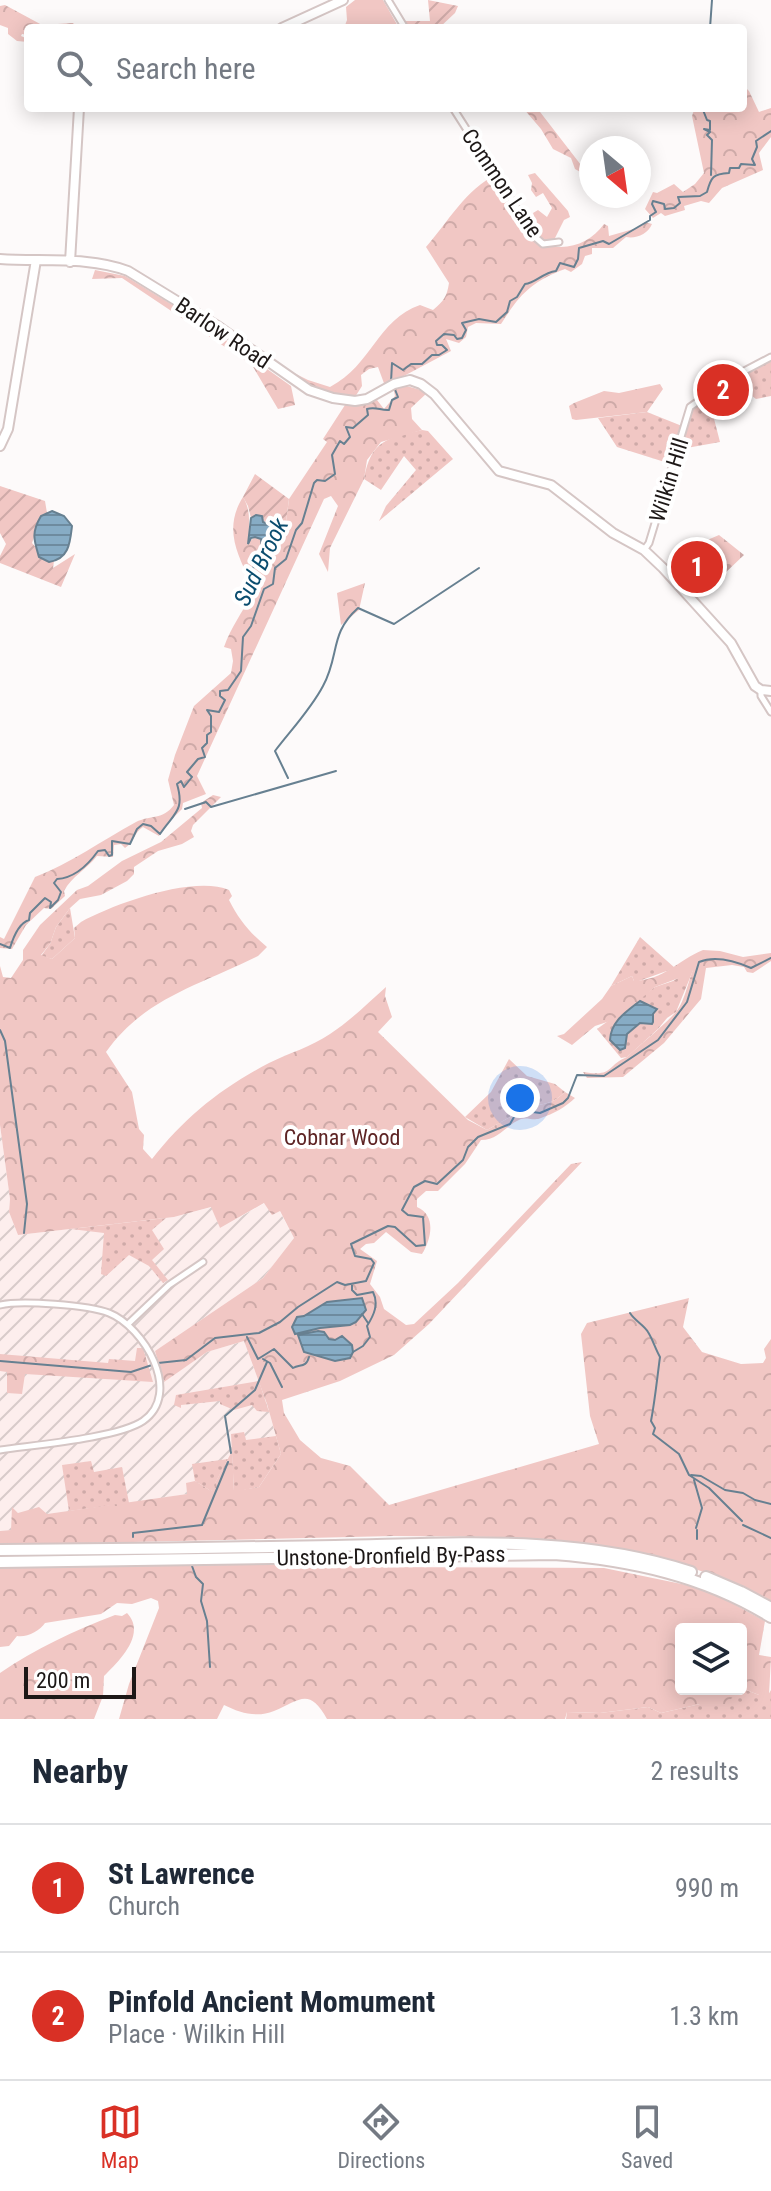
<!DOCTYPE html>
<meta charset="utf-8">
<style>
:root{--surface:#fff;--page:#f2f2f3;--text:#1f2937;--muted:#747a83;--line:#e0e1e3;--accent:#d93025}
body{margin:0;font-family:"Roboto Condensed",sans-serif;background:var(--page);color:var(--text)}
.controls{position:absolute;right:24px;bottom:24px;display:grid;overflow:hidden;border-radius:8px;box-shadow:0 4px 20px #0003}
.controls button{width:72px;height:72px;display:grid;place-items:center;padding:0;border:0;border-bottom:2px solid var(--line);background:var(--surface);color:var(--text);font:40px sans-serif}
.compass{position:absolute;left:579px;top:136px;width:72px;height:72px;border-radius:50%;background:var(--surface);box-shadow:0 4px 20px #0003;rotate:151deg}
.scale{position:absolute;left:24px;bottom:20px;width:112px;box-sizing:border-box;padding-left:8px;border:4px solid #1d1817;border-top:0;font-size:22px;line-height:28px;white-space:nowrap;color:#1d1817;-webkit-text-stroke:6px #fff;paint-order:stroke}
.you{position:absolute;left:520px;top:1098px;width:28px;height:28px;margin:-20px;border:6px solid #fff;border-radius:50%;background:#1a73e8;box-shadow:0 0 0 12px #1a73e833}
.badge{display:grid;place-items:center;width:52px;height:52px;border-radius:50%;background:var(--accent);color:#fff;font-size:26px;font-weight:700}
.pin{position:absolute;translate:-50% -50%;border:4px solid #fff;box-shadow:0 2px 8px #0006}
.list{margin:0;padding:0;list-style:none}
h2{display:flex;justify-content:space-between;align-items:center;height:104px;margin:0;padding:0 32px;font-size:34px}
h2 small{font-size:26px;font-weight:400;color:var(--muted)}
.list li{display:grid;grid-template-columns:52px 1fr auto;gap:24px;align-items:center;box-sizing:border-box;height:128px;padding:0 32px;border-top:2px solid var(--line)}
.list b{display:block;font-size:30px;white-space:nowrap}
.list p{margin:0;font-size:26px;white-space:nowrap;color:var(--muted)}
.list em{font-size:26px;font-style:normal;color:var(--muted)}
.icon{flex:none;width:44px;height:44px;fill:none;stroke:currentColor;stroke-width:2;stroke-linecap:round;stroke-linejoin:round}
.map{position:relative;flex:none;width:771px;height:1719px;overflow:hidden}
.search{position:absolute;background:var(--surface);box-shadow:0 4px 20px #0003;left:24px;right:24px;top:24px;height:88px;display:flex;align-items:center;gap:20px;box-sizing:border-box;padding:0 28px;border-radius:8px;color:var(--muted);font-size:30px}
.sheet{height:360px;background:var(--surface)}
nav{display:flex;justify-content:space-around;align-items:center;box-sizing:border-box;height:112px;border-top:2px solid var(--line);background:var(--surface);font-size:22px;color:var(--muted)}
nav a{display:grid;justify-items:center;gap:4px}
nav .on{color:var(--accent)}
.map>svg:first-child{display:block}
.industrial{fill:url(#industrial-furrows)}
.grass{fill:url(#grass-dots)}
.forest{fill:url(#forest-crowns);fill-rule:evenodd}
.cemetery{fill:url(#cemetery-stones)}
.garden{fill:url(#garden-furrows)}
.pitch{fill:#f1c7c4}
.water{fill:url(#water-rules);stroke:#678091;stroke-width:2}
.lines{fill:none;stroke-linecap:round;stroke-linejoin:round}
.stream{stroke:#678091;stroke-width:2}
.minor-casing{stroke:#d5c6c5;stroke-width:9}
.major-casing{stroke:#d5c6c5;stroke-width:12}
.highway-casing{stroke:#d5c6c5;stroke-width:14}
.minor{stroke:#fff;stroke-width:5}
.major{stroke:#fff;stroke-width:8}
.highway{stroke:#fff;stroke-width:10}
.labels{text-anchor:middle;dominant-baseline:central;stroke-width:8;stroke-linejoin:round;paint-order:stroke}
.street-label{font-size:22px;fill:#1d1817;stroke:#fff}
.park-label{font-size:22px;fill:#5d2424;stroke:#fff}
.water-label{font-size:24px;font-style:italic;fill:#0b4d6f;stroke:#fff}
</style>
<div class="map">
<svg width="771" height="1719" viewBox="0 0 771 1719">
<defs>
<pattern id="industrial-furrows" width="10" height="10" patternUnits="userSpaceOnUse" patternTransform="scale(2)"><rect width="10" height="10" fill="#fdeeed"/><path d="M-1 1l2-2M0 10L10 0M9 11l2-2" fill="none" stroke="#d8cbca"/></pattern>
<pattern id="grass-dots" width="8" height="8" patternUnits="userSpaceOnUse" patternTransform="scale(2)"><rect width="8" height="8" fill="#f1c7c4"/><path d="M2 2h.1M6 6h.1" fill="none" stroke="#ceaaa8" stroke-width="1.8" stroke-linecap="round"/></pattern>
<pattern id="forest-crowns" width="20" height="18" patternUnits="userSpaceOnUse" patternTransform="scale(2)"><rect width="20" height="18" fill="#f1c7c4"/><path d="M2 6a3 3 0 1 1 6 0M12 15a3 3 0 1 1 6 0" fill="none" stroke="#ceaaa8"/></pattern>
<pattern id="cemetery-stones" width="16" height="16" patternUnits="userSpaceOnUse" patternTransform="scale(2)"><rect width="16" height="16" fill="#f1c7c4"/><path d="M2 7V4a2 2 0 0 1 4 0v3zM10 15v-3a2 2 0 0 1 4 0v3z" fill="#ceaaa8"/></pattern>
<pattern id="garden-furrows" width="10" height="10" patternUnits="userSpaceOnUse" patternTransform="scale(2)"><rect width="10" height="10" fill="#f1c7c4"/><path d="M-1 1l2-2M0 10L10 0M9 11l2-2" fill="none" stroke="#ceaaa8"/></pattern>
<pattern id="water-rules" width="6" height="5" patternUnits="userSpaceOnUse" patternTransform="scale(2)"><rect width="6" height="5" fill="#87acc5"/><path d="M0 2.5h6" fill="none" stroke="#6e8b9f"/></pattern>
</defs>
<rect width="100%" height="100%" fill="#fdfafa"/>
<!-- industrial -->
<path class="industrial" d="M0,1125l10,74 -1,13 9,23 156,-18 38,-10 8,21 45,-25 14,7 15,28 -31,40 -108,73 9,30 43,-29 37,-11 23,63 14,50 -70,37 -25,-8 1,11 -58,9 -82,11 -29,-1 -5,-5 -2,22 -11,1z"/>
<!-- grass -->
<path class="grass" d="M771,360v36l-15,3 -8,-6 -24,8 -8,-2 4,-9 2,2 3,-1 -1,-4z
M713,395l-2,12 9,35 -39,7 10,-41z
M647,412l35,14 -11,38 -54,-17 -19,-29z
M422,430l6,1 25,28 -74,62 7,-15 30,-36 -12,-14 -23,34 -17,-11c7,-39 23,-41 58,-49z
M70,908l5,30 -23,21 -11,-3 9,-12 6,-17z
M640,937l35,31 -36,13h-5l-2,-5 -21,10z
M694,968l-18,44 -9,6 -9,11 -31,28 -6,1 -24,-29 58,-42 18,-6z
M509,1059l18,17 28,8 10,8c-15,15 -29,13 -49,14l-6,11 -23,13 -22,-13 26,-25z
M166,1218l-14,12 12,19 -12,11 16,20 -5,3 -14,-17 -20,-11 -23,21 -5,-2 3,-41 -33,-4z
M259,1381l10,31 -12,-1 -5,-6 -18,5 -14,-6v-3l-39,4v3l-7,-3 2,-10z
M244,1432l2,8 30,-4 5,18 -22,33 -25,5 -3,-58z
M228,1459l-17,32 -16,-10 -3,-17z
M91,1461l3,11 28,-5 7,36 -60,8 -7,-46z
M741,1688l18,7h9l3,-5v29h-205l1,-7 33,1 48,-6 13,6 39,-9h27l5,-9z"/>
<!-- forest -->
<path class="forest" d="M5,5l37,20 31,-2 3,3 18,2h-66v7l-6,-1 -1,2 7,3v3l-11,-1 -9,-7v-6l-8,-3v-19z
M743,85l6,6 10,21 12,-4v29l-12,16 4,17 -41,18 -13,15 -8,-2 -17,5 1,4 -20,6 -4,-3 -8,5 -8,-9 8,-17 4,1 17,-9 9,8 12,-8 9,-11 -12,-57 2,-6 49,-2z
M523,108h14l54,70 -16,-9 -4,-11 -18,-9 -12,-20z
M535,173l33,38 2,6 -6,3 -13,26c21,4 41,-5 53,-22l4,2 1,10 28,-8 8,-6 7,2c-4,10 -16,15 -26,13l-13,11h-21v6l-7,2 -3,8 -11,8 -6,-3c-34,13 -45,25 -64,55l-25,-1 -8,4 -2,10 -7,6 -13,-4 5,12 -66,35 -7,-19 -9,2 -8,6 1,11 -7,11 -44,-9 -29,-21 26,13 22,7c42,-22 48,-68 90,-82l13,5c11,-9 14,-14 16,-27l-23,-36c22,-25 40,-58 71,-73l23,34 -5,5 14,18h10l-6,-18 5,-3 9,7 5,-9 -9,-15 -7,4 -5,-7 1,-7 -4,-8z
M95,270l30,6 74,45 92,65 4,19 -17,4 -26,-44 -130,-87 -30,1z
M660,384l3,5 -16,23 -71,8 -4,-1 -3,-13 5,-3 30,-12 15,2z
M403,385l25,7 -17,16 1,11 10,11 -41,12 -14,18 -3,19 -34,69 -2,24 -9,-18 19,-48 -7,-10 -7,3 -127,277 9,18 -23,9 -1,6 -16,16 -7,11 -16,-9c-9,5 -9,16 -18,21l-4,-4 -7,1 -1,12 -16,-1c-11,14 -25,20 -33,35l1,5 -14,13 -7,-1 -18,17 -14,24 -12,-1v-11l4,2 31,-62c36,-14 66,-36 101,-55 14,-7 27,-2 38,-17l-6,-25 7,-25 19,-49 37,-33 2,-12 -2,-12 -7,-2c7,-20 18,-34 28,-53l-4,-7 3,-5c-15,-29 -27,-55 -8,-85 9,15 5,28 6,45l6,-5 6,2c2,10 0,15 -7,22l4,3 13,-3 10,-21 -1,-7 5,-4 4,-30 38,-57 -4,-3 22,-34 32,-5 7,9 11,-13 -2,-9z
M365,583l-6,27 -18,15 -4,-32z
M213,795l8,2 -28,28 -2,6 3,6 -12,7 -24,7 -24,16v7l-7,7 -26,14 -21,4 -10,9 -14,19 -6,17 -9,11 11,4 23,-21 -1,-10 7,-6c33,-18 112,-47 148,-32l3,6 -3,4c10,20 21,33 38,47l-9,9c-57,29 -113,41 -152,96l26,40 7,37 5,6 -1,14 9,10c33,-42 69,-71 117,-96 20,-10 42,-16 61,-29 20,-13 38,-31 56,-47l-1,9 7,21 -14,15 90,88 19,10 23,-13 6,-11c20,-1 34,1 49,-14l10,6c-9,9 -22,16 -34,20 -6,3 -14,-1 -20,1 -15,6 -22,21 -40,21l-16,24 -27,27h-12l-9,8v8c19,8 15,31 5,47l-11,-2 -25,-20 -12,11 -8,1 -6,5 17,12 -7,23 10,13 4,12 22,16 8,-1 44,-41 113,-119 11,-2 -153,162 -35,31 -54,26 -58,19 2,13 16,27 21,18 29,8 39,39 210,-61 -9,-28 -9,-82 6,-11 102,-25 -6,29 19,25 39,12 22,-1 3,-5 -2,-9 7,-10v265l-30,-19 -89,-31 -85,-12 -67,-5 -107,-1 -393,9v-14l11,-1 1,-23 6,6 21,-6 8,7 140,-20 -1,-11 9,-2 16,10 21,-40 2,40 25,-4 22,-33 -14,-50 -23,-63 -37,11 -43,30 -9,-31 108,-73 31,-40 -14,-27 -8,4 -8,-12 -44,25 -9,-21 -37,10 -156,18 -9,-23 1,-13 -10,-74v-159l3,11 8,1 12,-18v-10l17,-25 37,-35 11,-4 34,-25 39,-19 41,-34 -1,-5zM361,1298l3,5 -30,24 -14,1 -25,6 2,-17 7,-1 23,-14z
M703,950l17,1 23,6 28,-4v8l-18,12 -6,-1 -3,-5 -12,-2 -26,3 -5,31 -37,44 -41,34 -36,1 -4,-6c32,5 22,-6 44,-15 16,-15 34,-29 48,-44 9,-9 13,-31 18,-43l-9,6 -29,11 -30,25 -15,9 -15,5 -23,19 -15,-9 7,-2 38,-35 9,-13 21,-10 2,5c30,-1 44,-21 69,-31z
M137,1348h6l10,34 -128,-8 -3,20 -15,-1v-21l-7,-1v-17l108,9 1,-4 26,2z
M316,1562l47,5 241,1 102,21 59,32 -6,34 12,2 -2,38h-10l-18,-7v-59h-60v60h57l-11,16 -27,-1 -39,9 -13,-6 -48,6 -33,-1 -2,7h-238c-18,-33 -28,-18 -53,-8 -17,7 -34,2 -50,-6l-7,14h-98l10,-35 30,-76 -1,-7 -7,-3 -19,6 -15,-1 -16,11 -56,9c-5,8 -19,15 -28,13l-8,10 -9,1v-80z
M127,1613c20,21 -8,48 -23,63l-1,20 -9,23h-94v-46c36,-25 74,-42 115,-58l7,1z"/>
<!-- cemetery -->
<path class="cemetery" d="M719,535l25,20 -20,19 -12,-10 -25,26 -20,-24 22,-27 9,5z"/>
<!-- garden -->
<path class="garden" d="M428,0l30,6 -3,7 -16,15h-30l-5,-7h26z
M255,474l34,25 -4,30 -5,4 -24,-18 -5,3 -3,-12 -5,-9z
M0,486l45,15 2,12 -6,3 -9,27 17,19 5,-1 -1,7 22,-14 -14,33 -61,-24v-7l6,-12 -6,-11z"/>
<!-- pitch -->
<path class="pitch" d="M355,0h28l16,28h-55l3,-8 -1,-13z"/>
<!-- water -->
<path class="water" d="M52,511l12,5 8,10c-2,17 -3,33 -23,36l-10,-5c-5,-17 -8,-24 2,-41z
M256,515l6,1 1,6c23,8 19,19 8,39h-7l-11,7 1,-7 8,-11 -1,-11 -6,-2 -4,1 -3,6 3,-26z
M640,1001l17,8 -4,5v8l-1,2 -12,-1 -13,11 -2,14 -5,2 -10,-10c1,-19 16,-28 30,-39z
M362,1298l4,12 -10,12 -6,3 -30,3 -25,6 -3,-7 5,-10 7,-1 23,-14z
M318,1331l6,1 5,7 6,1 7,-4 10,9 1,7 -3,6 -15,3 -31,-9 -6,-17z"/>
<g class="lines">
<!-- stream -->
<path class="stream" d="M710,28l2,-28
M705,108l-2,2 4,10 3,1v9l-6,-1 6,3 -3,3 5,5 -1,35
M391,382l1,-19 11,7 8,-6h11l10,-9h7l8,-5 -5,-5h-5l-1,-4 8,-7 10,1 3,4 5,-1 4,-8 -4,-7 17,-4 17,3 11,-10 3,-11 7,-4 8,-13c11,-1 17,-11 31,-13l4,-8 14,4 4,-8 1,-11 24,-7 6,3 41,-24v-4l6,-4 -4,-8 1,-3 11,3 1,5 9,-1 6,-5 -2,-6 22,-1 7,-4c4,-15 6,-18 22,-19l1,-5h9l2,-4 14,1 -3,-6 5,-12 -1,-6 15,-10
M288,778l-13,-27c16,-21 36,-42 48,-65 17,-31 6,-52 35,-78l36,16 85,-56
M185,809l21,-7 5,5 125,-36
M0,944l10,4c3,-10 9,-25 19,-28l1,-7 15,-15 6,4 -1,6 8,-8 3,-8 -7,-9 3,-4c18,-1 31,-14 41,-28l7,-1 4,6 3,-1v-14l18,3 7,-15 6,-5 8,2 9,8c14,-21 25,-23 17,-50l4,-3 3,6 8,-10 -5,-5 11,-13 7,-2 -3,-9 5,-5v-8l4,-3v-16l-4,-6 12,2 6,-12 -5,-4v-5l8,-1 13,-19 2,-34 8,-11 13,-37 9,-5 2,-16 11,-9 10,-29 6,-7 12,-40 3,-3 8,1 10,-7 -3,-19 8,-14 4,3 6,-7 -4,-10 7,1 15,-13 -1,-6c9,-3 14,2 22,1l3,-10 6,-3 -4,-10
M0,1030l5,11 22,163 -3,29
M352,1285v5l5,5 16,-3c6,12 1,23 -6,34l3,11 -7,9 -10,6
M630,1313c5,8 14,12 18,19 5,8 7,16 12,25 -3,22 -5,43 -9,64l4,7 -2,6 26,20 10,21 20,13 33,33
M362,1314l6,9
M247,1337l11,22 16,-10 19,19c7,-4 13,0 16,-11
M263,1359l7,4 12,24
M0,1361l131,11 21,-7
M158,1363l28,-3 29,-22 44,-5 21,-11 18,-15 39,-25 8,3 21,-4 8,-18 -3,-4 -16,-3 -4,-12 37,-18 7,1 21,19 9,-1 -2,-28 -15,-2 -6,-5 12,-23 11,-6 12,3 26,-24 5,-13 10,-10 32,-13 8,-14 22,3 23,-10 5,-5 9,-23 27,1 54,-36 29,-38 12,-40c17,-7 36,-1 52,6l20,-10
M231,1453l-6,-37 30,-26 12,-28
M691,1475l10,1 24,14 18,3 12,7 16,4
M694,1480l8,28 -6,20
M743,1525l28,13
M133,1537v-4l69,-8 26,-63
M697,1539v-9
M192,1566l4,11 7,7 -2,17 6,20 3,46"/>
<defs>
<path id="minor" d="M388,0l17,28
M453,108l82,129 8,7 16,-2
M644,550l5,-7 41,-136 41,-29 40,-21
M761,690v6l10,16
M0,1305c20,-5 89,0 109,8 35,14 74,80 34,108 -25,17 -110,24 -143,29
M128,1324l41,-39 34,-23"/>
<path id="major" d="M282,28l61,-28
M0,259c41,3 89,-3 128,12l88,54 93,65 24,8 22,3 12,-2 27,-15 16,-4 11,4 13,10 65,77 52,14 62,48 31,17 19,18 68,75 24,43 6,4 10,1
M70,262l9,-154
M0,446l8,-17 28,-169"/>
<path id="highway" d="M0,1550c112,-1 223,-2 335,-4 118,-2 242,-12 356,26
M0,1562l554,-8c77,6 151,22 217,63
M706,1577l35,15 30,16"/>
</defs>
<!-- minor casing -->
<use href="#minor" class="minor-casing"/>
<!-- major casing -->
<use href="#major" class="major-casing"/>
<!-- highway casing -->
<use href="#highway" class="highway-casing"/>
<!-- minor -->
<use href="#minor" class="minor"/>
<!-- major -->
<use href="#major" class="major"/>
<!-- highway -->
<use href="#highway" class="highway"/>
</g>
<g class="labels">
<!-- street labels -->
<g class="street-label">
<text transform="translate(502 183) rotate(56)">Common Lane</text>
<text transform="translate(223 333) rotate(34)">Barlow Road</text>
<text transform="translate(669 480) rotate(-73)">Wilkin Hill</text>
<text transform="translate(391 1556) rotate(-1)">Unstone-Dronfield By-Pass</text>
</g>
<!-- park labels -->
<g class="park-label">
<text x="342" y="1137">Cobnar Wood</text>
</g>
<!-- water labels -->
<g class="water-label">
<text transform="translate(261 562) rotate(-64)">Sud Brook</text>
</g>
</g>
</svg>
<div class="controls">
<button><svg class="icon" aria-label="layers" viewBox="0 0 24 24"><path d="M12 4l9 5-9 5-9-5zM3 14l9 5 9-5"/></svg></button>
</div>
<svg class="compass" viewBox="-18 -18 36 36"><path d="M0-13l5 13h-10z" fill="#e53935"/><path d="M0 13l5-13h-10z" fill="#747a83"/></svg>
<div class="scale">200 m</div>
<div class="you"></div>
<div class="pin badge" style="left:697px;top:567px">1</div>
<div class="pin badge" style="left:723px;top:390px">2</div>
<div class="search"><svg class="icon" aria-label="search" viewBox="0 0 24 24"><circle cx="10" cy="10" r="6"/><path d="M15 15l6 6"/></svg>Search here</div>
</div>
<section class="sheet">
<h2>Nearby<small>2 results</small></h2>
<ul class="list">
<li><span class="badge">1</span><div><b>St Lawrence</b><p>Church</p></div><em>990 m</em></li>
<li><span class="badge">2</span><div><b>Pinfold Ancient Momument</b><p>Place · Wilkin Hill</p></div><em>1.3 km</em></li>
</ul>
</section>
<nav>
<a class="on"><svg class="icon" aria-label="map" viewBox="0 0 24 24"><path d="M3 6l6-2 6 2 6-2v14l-6 2-6-2-6 2zM9 4v14M15 6v14"/></svg>Map</a>
<a><svg class="icon" aria-label="directions" viewBox="0 0 24 24"><path d="M12 3l9 9-9 9-9-9zM9 14v-3h6M13 9l2 2-2 2"/></svg>Directions</a>
<a><svg class="icon" aria-label="saved" viewBox="0 0 24 24"><path d="M7 4h10v16l-5-4-5 4z"/></svg>Saved</a>
</nav>
